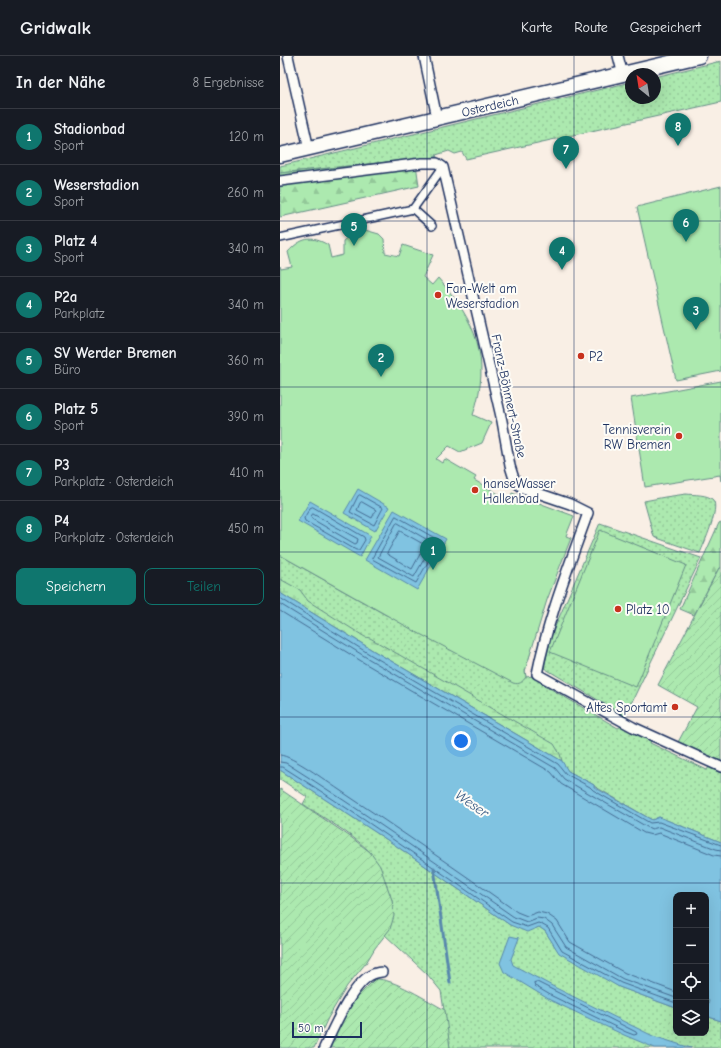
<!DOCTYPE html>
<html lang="de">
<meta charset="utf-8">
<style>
:root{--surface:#171b24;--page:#242831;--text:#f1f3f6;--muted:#9ea1a6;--line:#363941;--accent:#0f766e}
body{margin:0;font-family:"Comic Neue",sans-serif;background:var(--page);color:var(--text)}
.controls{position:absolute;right:12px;bottom:12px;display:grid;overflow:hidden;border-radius:8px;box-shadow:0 4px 16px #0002}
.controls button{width:36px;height:36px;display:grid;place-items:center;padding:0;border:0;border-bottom:1px solid var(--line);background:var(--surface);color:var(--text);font:20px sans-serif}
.compass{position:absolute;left:345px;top:12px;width:36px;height:36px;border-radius:50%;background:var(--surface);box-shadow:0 4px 16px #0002;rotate:330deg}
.scale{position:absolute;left:12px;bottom:10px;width:70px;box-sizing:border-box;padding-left:4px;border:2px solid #1b2f5e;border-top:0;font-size:11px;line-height:14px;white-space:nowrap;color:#1b2f5e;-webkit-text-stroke:3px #fdfcf7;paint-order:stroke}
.you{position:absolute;left:181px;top:685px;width:14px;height:14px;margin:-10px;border:3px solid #fff;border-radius:50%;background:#1a73e8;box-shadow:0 0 0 6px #1a73e833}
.badge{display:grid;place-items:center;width:26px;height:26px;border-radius:50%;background:var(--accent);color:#fff;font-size:13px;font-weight:700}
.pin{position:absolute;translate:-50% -33px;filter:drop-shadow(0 1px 2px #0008)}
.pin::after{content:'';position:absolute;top:21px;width:14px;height:12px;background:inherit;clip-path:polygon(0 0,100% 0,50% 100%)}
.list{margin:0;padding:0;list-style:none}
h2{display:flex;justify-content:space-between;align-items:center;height:52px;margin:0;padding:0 16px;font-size:17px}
h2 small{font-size:13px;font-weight:400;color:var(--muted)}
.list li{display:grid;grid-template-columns:26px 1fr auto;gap:12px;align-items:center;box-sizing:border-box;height:56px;padding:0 16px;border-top:1px solid var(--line)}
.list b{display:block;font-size:15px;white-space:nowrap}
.list p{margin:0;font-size:13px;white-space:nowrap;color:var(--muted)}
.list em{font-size:13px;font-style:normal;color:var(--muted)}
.actions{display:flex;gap:8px;padding:12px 16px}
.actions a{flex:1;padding:9px 0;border:1px solid var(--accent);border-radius:8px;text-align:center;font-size:14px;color:var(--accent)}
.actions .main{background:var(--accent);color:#fff}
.icon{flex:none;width:22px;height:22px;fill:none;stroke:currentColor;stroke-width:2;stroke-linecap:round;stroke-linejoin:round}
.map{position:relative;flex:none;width:441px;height:992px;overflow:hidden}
header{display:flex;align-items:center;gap:24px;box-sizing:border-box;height:56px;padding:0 20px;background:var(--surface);border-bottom:1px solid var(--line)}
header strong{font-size:19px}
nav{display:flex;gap:22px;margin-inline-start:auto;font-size:14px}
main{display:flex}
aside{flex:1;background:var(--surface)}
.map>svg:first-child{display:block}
.grass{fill:url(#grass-dots);stroke:#648c86}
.forest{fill:url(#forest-firs);stroke:#648c86}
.wetland{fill:url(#wetland-marsh);stroke:#648c86}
.garden{fill:url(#garden-furrows);stroke:#648c86}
.pitch{fill:#ace9af;stroke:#648c86}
.water{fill:#80c3e1;stroke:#5888ad}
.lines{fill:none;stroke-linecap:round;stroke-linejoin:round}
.shore{stroke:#436a92;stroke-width:1}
.stream{stroke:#5888ad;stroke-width:3}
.pedestrian-casing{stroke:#1b2f5e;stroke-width:10}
.minor-casing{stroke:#1b2f5e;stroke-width:12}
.primary-casing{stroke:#1b2f5e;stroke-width:17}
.pedestrian{stroke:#fdfcf7;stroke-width:7}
.minor{stroke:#fdfcf7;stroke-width:9}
.primary{stroke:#fdfcf7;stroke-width:14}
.grid{fill:none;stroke:#1b2f5e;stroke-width:1;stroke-opacity:0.55}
.poi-dot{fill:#c8321e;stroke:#fdfcf7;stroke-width:1.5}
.labels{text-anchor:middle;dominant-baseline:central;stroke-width:4;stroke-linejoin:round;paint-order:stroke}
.street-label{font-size:13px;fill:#1b2f5e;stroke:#fdfcf7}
.poi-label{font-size:13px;fill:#1b2f5e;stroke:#fdfcf7;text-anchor:start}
.water-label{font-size:14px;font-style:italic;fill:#395b85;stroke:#fdfcf7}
</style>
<header>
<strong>Gridwalk</strong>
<nav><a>Karte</a><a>Route</a><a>Gespeichert</a></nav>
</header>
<main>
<aside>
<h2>In der Nähe<small>8 Ergebnisse</small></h2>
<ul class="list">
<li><span class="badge">1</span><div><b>Stadionbad</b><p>Sport</p></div><em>120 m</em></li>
<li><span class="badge">2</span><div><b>Weserstadion</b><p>Sport</p></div><em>260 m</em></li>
<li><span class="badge">3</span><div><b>Platz 4</b><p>Sport</p></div><em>340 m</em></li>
<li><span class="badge">4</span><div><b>P2a</b><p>Parkplatz</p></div><em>340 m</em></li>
<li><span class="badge">5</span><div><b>SV Werder Bremen</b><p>Büro</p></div><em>360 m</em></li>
<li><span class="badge">6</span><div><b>Platz 5</b><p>Sport</p></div><em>390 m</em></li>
<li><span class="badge">7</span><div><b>P3</b><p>Parkplatz · Osterdeich</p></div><em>410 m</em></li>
<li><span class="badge">8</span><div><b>P4</b><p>Parkplatz · Osterdeich</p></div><em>450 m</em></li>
</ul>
<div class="actions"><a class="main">Speichern</a><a>Teilen</a></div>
</aside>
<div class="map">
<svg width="441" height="992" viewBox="0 0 441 992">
<defs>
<pattern id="grass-dots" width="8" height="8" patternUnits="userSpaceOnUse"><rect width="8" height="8" fill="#ace9af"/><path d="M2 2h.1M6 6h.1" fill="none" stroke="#93c899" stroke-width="1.8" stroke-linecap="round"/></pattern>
<pattern id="forest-firs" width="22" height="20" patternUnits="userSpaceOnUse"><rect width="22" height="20" fill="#ace9af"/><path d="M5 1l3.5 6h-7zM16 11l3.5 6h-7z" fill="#93c899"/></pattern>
<pattern id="wetland-marsh" width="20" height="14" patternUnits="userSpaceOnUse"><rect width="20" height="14" fill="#ace9af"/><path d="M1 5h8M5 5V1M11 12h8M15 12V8" fill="none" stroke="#93c899"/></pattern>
<pattern id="garden-furrows" width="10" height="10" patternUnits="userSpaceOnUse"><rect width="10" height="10" fill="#ace9af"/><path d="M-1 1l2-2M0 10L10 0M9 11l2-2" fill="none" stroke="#93c899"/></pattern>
</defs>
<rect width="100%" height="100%" fill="#f9efe5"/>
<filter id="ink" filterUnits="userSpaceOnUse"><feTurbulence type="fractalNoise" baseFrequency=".025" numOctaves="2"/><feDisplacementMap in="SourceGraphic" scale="8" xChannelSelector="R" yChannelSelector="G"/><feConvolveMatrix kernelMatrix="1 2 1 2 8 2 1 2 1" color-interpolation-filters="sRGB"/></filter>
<g filter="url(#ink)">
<!-- grass -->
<path class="grass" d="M441,5v41l-255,57 -4,-7 -7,2 -6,-3 -13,4 1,2 -157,16v-7l351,-84v16h24v-21z
M406,438c8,1 22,0 27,6 7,8 -9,44 -13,53l-46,-16 -10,-36 21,-4z
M320,467l101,35 -76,158 -81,-48 7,-32z
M0,499l106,60 145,36 -6,20 1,6 7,-1 11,6v3l74,43 6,-3 27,15 -1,3 57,27 2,-3 12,6v69l-62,-25 -7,3 -58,-34v-1l-26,-14 -7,-10 -187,-110 -94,-58z
M0,714l115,75 115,80 24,4 5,-2 6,4 6,9 68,47 57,21v25h30v-37h1c3,7 -1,12 2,21l12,4v27h-271l-9,-57 -14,-17 -42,-39c17,-23 4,-43 -7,-66 -3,-6 -5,-14 -10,-19 -19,-18 -43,-31 -65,-46l4,-7 -27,-18z"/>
<!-- forest -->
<path class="forest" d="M157,101l1,6 -22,1 3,22 -139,31v-44z
M441,466v46h-2l-25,47 -14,-6 39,-86z"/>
<!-- wetland -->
<path class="wetland" d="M0,523l20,11 8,11 57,36 5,1 184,106 6,10 2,7 -188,-110 -94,-58z"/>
<!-- garden -->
<path class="garden" d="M439,512h2v196l-44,-20 20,-37 -39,-22z
M0,733l72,49 18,14 10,14 12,34 2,16 -4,13 -15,19 -9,15 -19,23 -19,32 -14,30h-34z
M95,923c18,-1 53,22 70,31l5,38h-120l14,-32 9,-15z"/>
<!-- pitch -->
<path class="pitch" d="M441,130v185l-45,9 -39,-173z
M85,174l14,4 5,5 1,14 14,3 4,-11 30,10 -10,22 9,8 6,-7c38,43 54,81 35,137l18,8 -9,20 -22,9 -11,-6 -13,13 6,4 3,-4 31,18 -2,3 35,20 3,-7 62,23 -8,20 5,2 -24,62 -22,71 1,6c-4,5 -6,8 -13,6l-93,-49 -140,-79v-289l1,3 11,-2 -4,-15c13,-14 23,-17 40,-7l3,13 12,-3v-14c7,-6 13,-10 22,-11z
M441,325v100l-1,-6 -75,12 -14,-89z
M320,474l86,35 -50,122 -86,-35z"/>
<!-- water -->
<path class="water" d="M78,433l31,18 -14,24 -31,-18z
M30,445l61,35 -11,21 -62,-36z
M114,454l52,29 -29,51 -52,-30z
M0,537l94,58 188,110 6,10 26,14v2l58,33 7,-3 62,25v179l-12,-4 -2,-8 2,-8 -3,-5v-101h-30v113l-57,-21 -60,-34 -14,-22 -6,-4 -12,5 -17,-7 -115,-80 -115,-75z
M230,880l9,2 -8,21 2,6 43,23 97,48 38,12h-36l-31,-13 -74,-35 -46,-28 -4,-9z"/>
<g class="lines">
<!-- shore -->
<path class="shore" d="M80,439l23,13 -9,17 -24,-13 8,-16z
M82,446l14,8 -4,8 -15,-8 3,-7z
M33,451l51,30 1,3 -6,10h-3l-51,-29 -1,-3 6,-10z
M33,458l45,25 -1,4 -2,1 -43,-25 -1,-2z
M116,460l44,25 -24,42 -44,-24z
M118,467l35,20 -19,34 -36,-20 18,-33z
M120,475l25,14 -13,24 -25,-15z
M0,542l91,57 187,109 8,10 24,13 3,3 57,33 9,-1 62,23
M0,548l89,55 186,109 9,11 83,48 5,2 7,-2 57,22 5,1
M0,555l86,53 185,108 10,12 83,49 8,2 7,-2 55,22 7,1
M0,699c13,1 46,26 58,34 60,40 120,81 179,123l10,4 11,-4 9,2 10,7 13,21 55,31 51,19
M0,706l6,1c78,49 153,102 228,154l13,5 10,-4 7,1 8,6 14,22 57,32 53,19
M0,711h3c78,49 153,102 229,155l15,5 11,-4 3,1 7,4 14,23 59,32 55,20
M257,926l99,50 1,2 -3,1 -8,-3 -74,-36 -17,-10 -1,-3z"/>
<!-- stream -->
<path class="stream" d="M154,812l16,115"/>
<defs>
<path id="pedestrian" d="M133,153l19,17
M0,182l133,-29 30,-42"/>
<path id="minor" d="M8,0l21,93
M144,0l13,62
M338,0l5,19
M0,125l142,-18h15l6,4 59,254 8,45 5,16 8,6 47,16 18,9c-19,53 -40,105 -51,161l96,53 88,40
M44,992c9,-19 29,-66 49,-74 3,-1 6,-2 9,-2"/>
<path id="primary" d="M0,99l419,-99"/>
</defs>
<!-- pedestrian casing -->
<use href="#pedestrian" class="pedestrian-casing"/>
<!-- minor casing -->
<use href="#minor" class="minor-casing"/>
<!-- primary casing -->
<use href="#primary" class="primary-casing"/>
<!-- pedestrian -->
<use href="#pedestrian" class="pedestrian"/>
<!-- minor -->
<use href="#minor" class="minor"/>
<!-- primary -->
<use href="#primary" class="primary"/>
</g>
</g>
<!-- grid -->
<path class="grid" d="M147,0v992M294,0v992M0,165h441M0,331h441M0,496h441M0,661h441M0,827h441"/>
<!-- markers -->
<g class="poi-dot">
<circle cx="158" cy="239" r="4"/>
<circle cx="301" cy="300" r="4"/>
<circle cx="399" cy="380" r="4"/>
<circle cx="195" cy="434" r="4"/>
<circle cx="338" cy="553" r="4"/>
<circle cx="395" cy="651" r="4"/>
</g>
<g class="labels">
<!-- street labels -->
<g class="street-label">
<text transform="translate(210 50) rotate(-13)">Osterdeich</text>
<text transform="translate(229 340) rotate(78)">Franz-Böhmert-Straße</text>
</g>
<!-- poi labels -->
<g class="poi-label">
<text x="166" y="232">Fan-Welt am<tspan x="166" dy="15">Weserstadion</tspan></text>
<text x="309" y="300">P2</text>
<text x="391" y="373" text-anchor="end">Tennisverein<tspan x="391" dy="15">RW Bremen</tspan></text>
<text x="203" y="427">hanseWasser<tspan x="203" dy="15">Hallenbad</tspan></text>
<text x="346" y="553">Platz 10</text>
<text x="387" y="651" text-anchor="end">Altes Sportamt</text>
</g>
<!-- water labels -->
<g class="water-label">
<text transform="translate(192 748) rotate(35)">Weser</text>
</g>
</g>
</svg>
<div class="controls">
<button>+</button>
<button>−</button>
<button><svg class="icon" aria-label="locate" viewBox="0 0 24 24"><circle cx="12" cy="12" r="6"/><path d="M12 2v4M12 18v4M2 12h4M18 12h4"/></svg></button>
<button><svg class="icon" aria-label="layers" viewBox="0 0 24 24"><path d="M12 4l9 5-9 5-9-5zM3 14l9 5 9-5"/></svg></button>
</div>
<svg class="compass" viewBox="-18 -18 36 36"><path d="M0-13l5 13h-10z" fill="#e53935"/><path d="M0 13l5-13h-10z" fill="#9ea1a6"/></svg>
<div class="scale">50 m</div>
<div class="you"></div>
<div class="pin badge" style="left:153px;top:514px">1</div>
<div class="pin badge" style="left:101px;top:321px">2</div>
<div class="pin badge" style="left:416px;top:274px">3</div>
<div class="pin badge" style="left:282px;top:214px">4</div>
<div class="pin badge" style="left:74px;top:190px">5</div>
<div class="pin badge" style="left:406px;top:186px">6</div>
<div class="pin badge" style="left:286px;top:113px">7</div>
<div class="pin badge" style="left:398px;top:90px">8</div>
</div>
</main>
